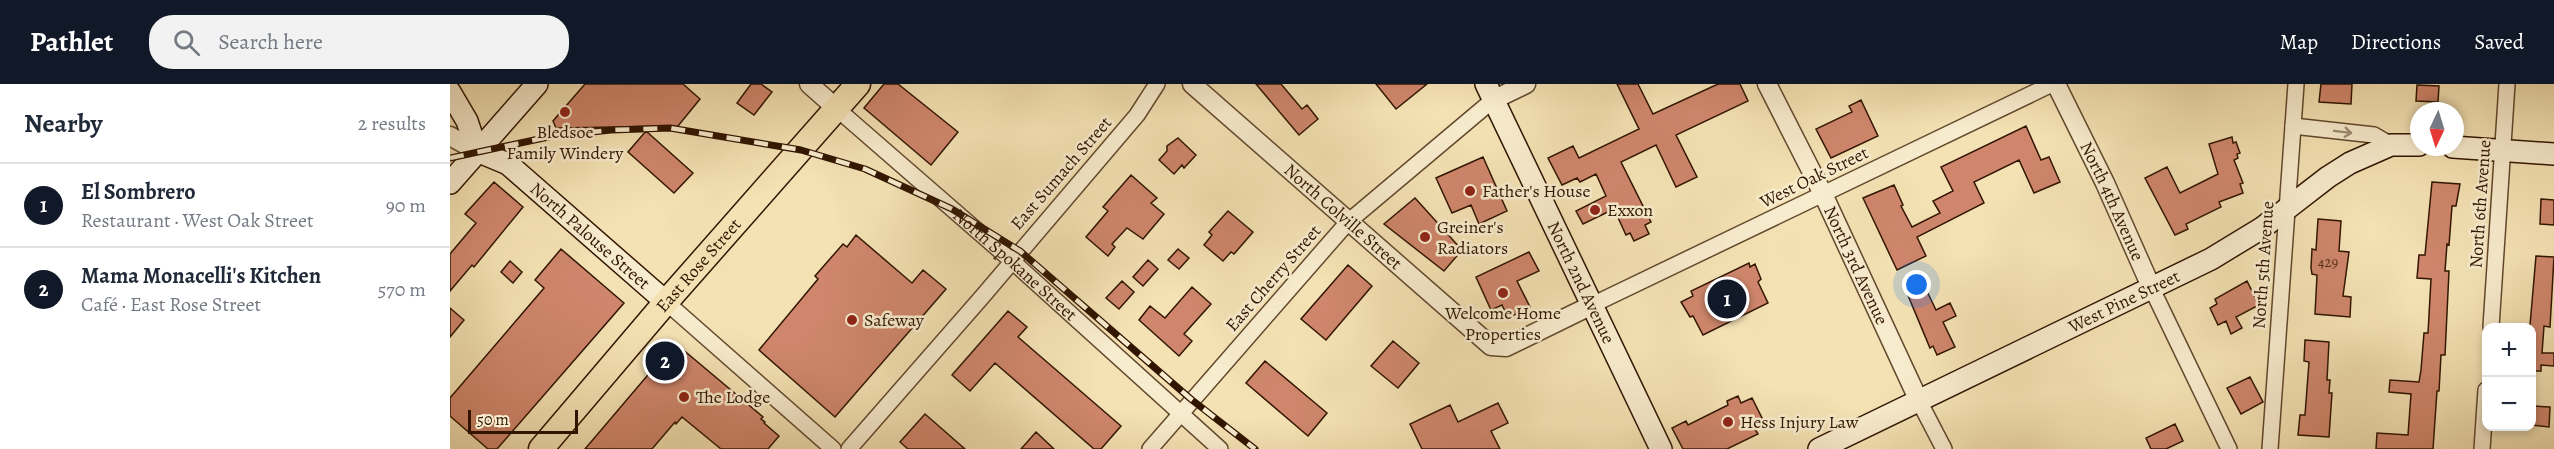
<!DOCTYPE html>
<meta charset="utf-8">
<style>
:root{--surface:#fff;--page:#f2f2f3;--text:#1f2937;--muted:#747a83;--line:#e0e1e3;--accent:#111827}
body{margin:0;font-family:Alegreya,serif;background:var(--page);color:var(--text)}
.controls{position:absolute;right:18px;bottom:18px;display:grid;overflow:hidden;border-radius:12px;box-shadow:0 3px 9px #0003}
.controls button{width:54px;height:54px;display:grid;place-items:center;padding:0;border:0;border-bottom:2px solid var(--line);background:var(--surface);color:var(--text);font:30px sans-serif}
.compass{position:absolute;left:1960px;top:18px;width:54px;height:54px;border-radius:50%;background:var(--surface);box-shadow:0 3px 9px #0003;rotate:184deg}
.scale{position:absolute;left:18px;bottom:15px;width:110px;box-sizing:border-box;padding-left:6px;border:3px solid #311500;border-top:0;font-size:16px;line-height:21px;white-space:nowrap;color:#311500;-webkit-text-stroke:4px #f8ecce;paint-order:stroke}
.you{position:absolute;left:1467px;top:201px;width:21px;height:21px;margin:-15px;border:4px solid #fff;border-radius:50%;background:#1a73e8;box-shadow:0 0 0 9px #1a73e833}
.badge{display:grid;place-items:center;width:39px;height:39px;border-radius:50%;background:var(--accent);color:#fff;font-size:20px;font-weight:700}
.pin{position:absolute;translate:-50% -50%;border:3px solid #fff;box-shadow:0 2px 6px #0006}
.list{margin:0;padding:0;list-style:none}
h2{display:flex;justify-content:space-between;align-items:center;height:78px;margin:0;padding:0 24px;font-size:26px}
h2 small{font-size:20px;font-weight:400;color:var(--muted)}
.list li{display:grid;grid-template-columns:39px 1fr auto;gap:18px;align-items:center;box-sizing:border-box;height:84px;padding:0 24px;border-top:2px solid var(--line)}
.list b{display:block;font-size:22px;white-space:nowrap}
.list p{margin:0;font-size:20px;white-space:nowrap;color:var(--muted)}
.list em{font-size:20px;font-style:normal;color:var(--muted)}
.icon{flex:none;width:33px;height:33px;fill:none;stroke:currentColor;stroke-width:2;stroke-linecap:round;stroke-linejoin:round}
.map{position:relative;flex:none;width:2104px;height:365px;overflow:hidden}
header{display:flex;align-items:center;gap:36px;box-sizing:border-box;height:84px;padding:0 30px;background:var(--accent);color:#fff}
header strong{font-size:28px}
nav{display:flex;gap:33px;margin-inline-start:auto;font-size:21px}
.search{width:420px;height:54px;background:var(--page);display:flex;align-items:center;gap:15px;box-sizing:border-box;padding:0 21px;border-radius:24px;color:var(--muted);font-size:22px}
main{display:flex}
aside{flex:1;background:var(--surface)}
.map>svg:first-child{display:block}
.building{fill:#cf866c;stroke:#311500;stroke-width:1.5}
.lines{fill:none;stroke-linecap:round;stroke-linejoin:round}
.minor-casing{stroke:#62482d;stroke-width:18}
.tertiary-casing{stroke:#62482d;stroke-width:21}
.secondary-casing{stroke:#311500;stroke-width:24}
.primary-casing{stroke:#311500;stroke-width:27}
.minor{stroke:#f8ecce;stroke-width:15}
.tertiary{stroke:#f8ecce;stroke-width:18}
.secondary{stroke:#f8ecce;stroke-width:21}
.primary{stroke:#f4e2b4;stroke-width:24}
.rail-casing{stroke:#311500;stroke-width:7}
.rail{stroke:#f8ecce;stroke-width:4.5;stroke-dasharray:14;stroke-linecap:butt}
.oneway{stroke:#9e8b71}
.poi-dot{fill:#8f2418;stroke:#f8ecce;stroke-width:2}
.labels{text-anchor:middle;dominant-baseline:central;stroke-width:5;stroke-linejoin:round;paint-order:stroke}
.number-label{font-size:15px;fill:#58311b}
.poi-label{font-size:18px;fill:#311500;stroke:#f8ecce;text-anchor:start}
.street-label{font-size:18px;fill:#311500;stroke:#f8ecce}
</style>
<header>
<strong>Pathlet</strong>
<div class="search"><svg class="icon" aria-label="search" viewBox="0 0 24 24"><circle cx="10" cy="10" r="6"/><path d="M15 15l6 6"/></svg>Search here</div>
<nav><a>Map</a><a>Directions</a><a>Saved</a></nav>
</header>
<main>
<aside>
<h2>Nearby<small>2 results</small></h2>
<ul class="list">
<li><span class="badge">1</span><div><b>El Sombrero</b><p>Restaurant · West Oak Street</p></div><em>90 m</em></li>
<li><span class="badge">2</span><div><b>Mama Monacelli's Kitchen</b><p>Café · East Rose Street</p></div><em>570 m</em></li>
</ul>
</aside>
<div class="map">
<svg width="2104" height="365" viewBox="0 0 2104 365">
<rect width="100%" height="100%" fill="#f4e2b4"/>
<filter id="stains"><feTurbulence type="fractalNoise" baseFrequency=".00333" numOctaves="4"/><feColorMatrix values="0 0 0 0 .2 0 0 0 0 .09 0 0 0 0 .02 0 0 0 .5 -.17"/></filter>
<radialGradient id="worn" r=".72"><stop offset=".6" stop-color="#630" stop-opacity="0"/><stop offset="1" stop-color="#630" stop-opacity=".3"/></radialGradient>
<!-- building -->
<path class="building" d="M135,0h98l17,15 -22,27 -122,2 -3,-7z
M301,0h10l11,8 -18,23 -17,-12z
M434,0h14l60,48 -27,33 -67,-57z
M806,0h25l21,25 5,-4 11,14 -19,16z
M926,0h51l-31,25z
M1167,0h21l15,30 65,-30h22l8,17 -72,34 21,42 -21,10 -20,-42 -35,17 30,60 -6,3 4,9 -15,7 -4,-8 -4,2 -12,-26 -31,15 -7,-13 30,-15 -10,-22 -16,8 -3,-4 -15,7 -14,-27 25,-12 6,12 60,-29z
M1871,0h31l-1,20 -32,-2z
M1967,1l22,1 -1,16 -22,-1z
M1411,16l17,36 -47,22 -15,-29 36,-17 -3,-6z
M1576,42l15,34 8,-3 11,25 -26,11 -15,-33 -45,22 10,21 -67,34 9,19 -29,14 -34,-72 31,-13 9,20 -2,1 11,21 28,-14 -7,-12 20,-10 -12,-24z
M196,47l47,42 -19,20 -46,-41z
M1782,53l1,6 3,-1 4,11 -3,1 1,4 -4,2 9,23 -3,1 3,9 -24,9 2,5 -35,17 2,5 -13,6 -30,-57 22,-11 13,26 38,-19 -9,-30z
M728,54l18,17 -12,13 -2,-3 -8,9 -15,-14 8,-9v-5z
M1033,73l24,54 -28,13 -8,-19 -19,8 -16,-35z
M681,91l26,23 -6,5 13,11 -21,25 -16,-11 -15,16 3,3 -7,9 -22,-19 22,-26 -5,-4z
M44,98l29,25 -49,60 -2,-2 -22,26v-37l26,-31 -11,-9z
M1982,98l28,2 -4,22h-4l-3,39 -2,-1 -2,27h4l-4,84h-4l-2,36h-2l-4,58h-57l1,-16 31,2 3,-41 -22,-2 1,-12 29,2 2,-12 3,-37h4l3,-54 -14,-1 2,-23h6z
M965,114l47,52 -18,21 -60,-47z
M2091,115l13,1v25l-14,-1z
M778,127l25,21 -19,22 -3,-2 -8,9 -19,-16 8,-10 -3,-3z
M1868,135l23,2 -2,30 10,1 -6,44 8,1 -1,20 -35,-3 2,-39 -5,-1 -1,-6 1,-19 4,1z
M406,151l56,48 11,-13 23,19 -111,128 -76,-67 59,-71 -3,-3 28,-32 4,3z
M111,165l63,54 -127,146h-9l-38,-33v-18l94,-110 -9,-8z
M728,165l11,9 -10,11 -11,-9z
M1079,168l10,19 -22,10 13,26 -22,11 -6,-13 -11,5 -15,-33z
M2086,172l18,1 -4,70 -6,-1 -2,27h12v13l-13,-1v6h-9l-2,-46z
M698,176l10,9 -15,17 -10,-9z
M60,177l12,11 -9,11 -12,-11z
M1299,179l1,4 5,-3 6,15 -3,3 10,21 -65,32 -10,-19 -3,1 -9,-15 12,-6 -2,-5z
M898,181l24,21 -46,54 -25,-21z
M672,197l12,11 -15,17 -13,-11z
M1797,197l12,24 -23,12 6,11 -11,6 -5,-13 -8,4 -8,-17 7,-4 -2,-5z
M1474,201l12,25 14,-7 6,13 -13,6 12,25 -18,8 -4,-9 -3,2 -23,-55z
M742,203l19,17 -27,30 8,7 -13,15 -40,-36 11,-14 15,12z
M0,224l14,12 -14,17z
M558,227l19,16 -9,10 103,89 -20,23h-7l-99,-86 -25,28 -18,-16z
M1855,256l24,2 -2,38h3l-1,13h3l-3,44 -31,-2 2,-20h5l4,-53 -5,-1z
M943,257l26,22 -21,25 -27,-22z
M225,259l88,74 -2,2 4,3 -1,1 15,13 -11,13h-47l-39,-32 -6,7 -1,-2 -23,27h-67z
M815,277l62,52 -19,23 -62,-53z
M1800,293l13,25 -22,12 -14,-26z
M1288,312l3,7 11,-5 13,26 -10,5 3,5 -31,15h-44l-11,-21 14,-7 2,4 40,-20 -1,-4z
M1048,319l10,20 -17,8 9,18h-78l-12,-25 40,-19 8,17z
M2082,322l18,1 -1,20 -17,-2z
M475,330l40,35h-57l-8,-7z
M1725,340l8,17 -17,8h-15l-5,-11z
M586,348l18,17h-33z"/>
<g class="lines">
<defs>
<g id="minor">
<path id="s1" d="M386,24l176,153 208,188"/>
<path d="M1843,42l81,9 17,10"/>
<path d="M1702,205l77,160"/>
<path d="M216,218l167,147"/>
<path d="M1142,221l460,-221"/>
<path d="M2041,243l16,-243"/>
<path d="M1469,317l25,48"/>
<path d="M399,365l133,-152 155,-182 20,-31"/>
<path d="M700,365l198,-227 145,-122"/>
<path d="M1820,365l26,-365"/>
<path d="M2032,365l4,-59"/>
</g>
<g id="tertiary">
<path d="M359,0l27,24"/>
<path id="s2" d="M742,0l299,262 15,1 86,-42"/>
<path id="s3" d="M1317,0l56,110 96,207"/>
<path id="s4" d="M1606,0l49,99 47,106"/>
<path d="M1043,16l33,-16"/>
<path d="M0,52l27,15"/>
</g>
<g id="secondary">
<path id="s5" d="M1036,0l175,365"/>
<path id="s6" d="M0,8l17,29 10,30 31,13 158,138"/>
<path d="M2003,63l101,7"/>
<path d="M0,99l87,-99"/>
<path id="s7" d="M1369,365l392,-190 51,-31 66,-51 22,-14 41,-18h28"/>
</g>
<g id="primary">
<path id="s8" d="M91,365l125,-147 192,-218"/>
</g>
</defs>
<!-- minor casing -->
<use href="#minor" class="minor-casing"/>
<!-- tertiary casing -->
<use href="#tertiary" class="tertiary-casing"/>
<!-- secondary casing -->
<use href="#secondary" class="secondary-casing"/>
<!-- primary casing -->
<use href="#primary" class="primary-casing"/>
<!-- minor -->
<use href="#minor" class="minor"/>
<!-- tertiary -->
<use href="#tertiary" class="tertiary"/>
<!-- secondary -->
<use href="#secondary" class="secondary"/>
<!-- primary -->
<use href="#primary" class="primary"/>
<defs>
<path id="rail" d="M0,74l103,-22 58,-6 59,-2 131,22 64,19 87,40 68,42 172,149 63,49"/>
</defs>
<!-- rail casing -->
<use href="#rail" class="rail-casing"/>
<!-- rail -->
<use href="#rail" class="rail"/>
</g>
<!-- one-way arrows -->
<defs><path id="oneway-shaft" d="M-6 0H5M1.5-3L5.5 0L1.5 3" fill="none" stroke-width="1.6" stroke-linecap="round" stroke-linejoin="round" transform="scale(1.5)"/></defs>
<use class="oneway" href="#oneway-shaft" transform="translate(1893 48) rotate(7)"/>
<!-- markers -->
<g class="poi-dot">
<circle cx="115" cy="28" r="6"/>
<circle cx="1020" cy="107" r="6"/>
<circle cx="1145" cy="126" r="6"/>
<circle cx="975" cy="153" r="6"/>
<circle cx="1053" cy="209" r="6"/>
<circle cx="402" cy="236" r="6"/>
<circle cx="234" cy="313" r="6"/>
<circle cx="1278" cy="338" r="6"/>
</g>
<g class="labels">
<!-- number labels -->
<g class="number-label">
<text x="1878" y="178">429</text>
</g>
<!-- poi labels -->
<g class="poi-label">
<text x="115" y="48" text-anchor="middle">Bledsoe<tspan x="115" dy="21">Family Windery</tspan></text>
<text x="1032" y="107">Father's House</text>
<text x="1157" y="126">Exxon</text>
<text x="987" y="143">Greiner's<tspan x="987" dy="21">Radiators</tspan></text>
<text x="1053" y="229" text-anchor="middle">Welcome Home<tspan x="1053" dy="21">Properties</tspan></text>
<text x="414" y="236">Safeway</text>
<text x="246" y="313">The Lodge</text>
<text x="1290" y="338">Hess Injury Law</text>
</g>
<!-- street labels -->
<g class="street-label">
<text transform="translate(611 89) rotate(-49)">East Sumach Street</text>
<text transform="translate(1364 93) rotate(-26)">West Oak Street</text>
<text stroke="none"><textPath href="#s4" startOffset="130">North 4th Avenue</textPath></text>
<text transform="translate(2030 120) rotate(-86)">North 6th Avenue</text>
<text stroke="none"><textPath href="#s2" startOffset="201">North Colville Street</textPath></text>
<text stroke="none"><textPath href="#s6" startOffset="208">North Palouse Street</textPath></text>
<text stroke="none"><textPath href="#s1" startOffset="238">North Spokane Street</textPath></text>
<text transform="translate(1813 181) rotate(-86)">North 5th Avenue</text>
<text stroke="none"><textPath href="#s8" startOffset="242">East Rose Street</textPath></text>
<text stroke="none"><textPath href="#s3" startOffset="202">North 3rd Avenue</textPath></text>
<text transform="translate(823 194) rotate(-49)">East Cherry Street</text>
<text stroke="none"><textPath href="#s5" startOffset="220">North 2nd Avenue</textPath></text>
<text stroke="none"><textPath href="#s7" startOffset="339">West Pine Street</textPath></text>
</g>
</g>
<rect width="100%" height="100%" filter="url(#stains)"/>
<rect width="100%" height="100%" fill="url(#worn)"/>
</svg>
<div class="controls">
<button>+</button>
<button>−</button>
</div>
<svg class="compass" viewBox="-18 -18 36 36"><path d="M0-13l5 13h-10z" fill="#e53935"/><path d="M0 13l5-13h-10z" fill="#747a83"/></svg>
<div class="scale">50 m</div>
<div class="you"></div>
<div class="pin badge" style="left:1277px;top:215px">1</div>
<div class="pin badge" style="left:215px;top:277px">2</div>
</div>
</main>
